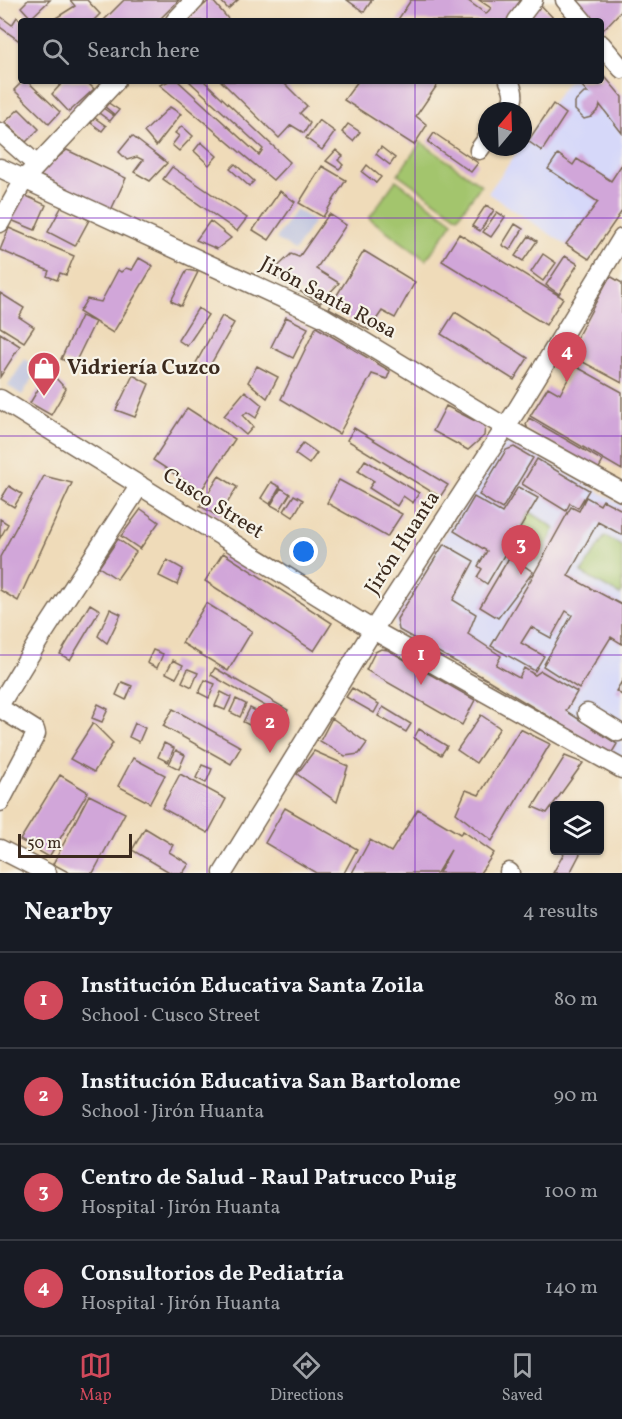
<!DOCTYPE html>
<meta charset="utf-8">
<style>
:root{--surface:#171b24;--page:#242831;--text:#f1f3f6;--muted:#9ea1a6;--line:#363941;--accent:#d1495b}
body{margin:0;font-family:Vollkorn,serif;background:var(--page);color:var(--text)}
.controls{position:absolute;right:18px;bottom:18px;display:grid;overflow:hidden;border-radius:6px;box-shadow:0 2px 4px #0004}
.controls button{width:54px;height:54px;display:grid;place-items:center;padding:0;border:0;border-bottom:2px solid var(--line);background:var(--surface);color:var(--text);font:30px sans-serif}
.compass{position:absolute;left:478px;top:102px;width:54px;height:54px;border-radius:50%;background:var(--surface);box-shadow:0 2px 4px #0004;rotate:19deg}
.scale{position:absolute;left:18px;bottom:15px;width:114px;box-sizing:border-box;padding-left:6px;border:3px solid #3b2a1e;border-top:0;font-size:16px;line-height:21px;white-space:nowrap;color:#3b2a1e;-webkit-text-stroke:4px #f7f3e8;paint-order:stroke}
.you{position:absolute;left:304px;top:552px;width:21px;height:21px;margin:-15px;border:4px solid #fff;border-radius:50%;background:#1a73e8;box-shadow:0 0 0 9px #1a73e833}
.badge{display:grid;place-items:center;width:39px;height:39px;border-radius:50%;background:var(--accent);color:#fff;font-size:20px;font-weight:700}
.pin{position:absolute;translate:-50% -50px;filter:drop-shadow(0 2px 3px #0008)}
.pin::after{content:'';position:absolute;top:32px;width:21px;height:18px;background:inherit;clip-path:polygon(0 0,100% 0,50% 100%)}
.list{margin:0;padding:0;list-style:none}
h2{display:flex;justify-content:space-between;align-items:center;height:78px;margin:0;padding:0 24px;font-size:26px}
h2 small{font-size:20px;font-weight:400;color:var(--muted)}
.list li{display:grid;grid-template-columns:39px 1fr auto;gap:18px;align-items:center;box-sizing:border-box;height:96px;padding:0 24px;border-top:2px solid var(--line)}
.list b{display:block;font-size:22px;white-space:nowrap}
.list p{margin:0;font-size:20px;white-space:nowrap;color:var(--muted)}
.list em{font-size:20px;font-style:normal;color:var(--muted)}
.icon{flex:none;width:33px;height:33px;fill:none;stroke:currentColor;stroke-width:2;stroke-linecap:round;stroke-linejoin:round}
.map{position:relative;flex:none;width:622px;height:873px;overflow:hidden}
.search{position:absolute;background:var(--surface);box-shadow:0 2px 4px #0004;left:18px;right:18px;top:18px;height:66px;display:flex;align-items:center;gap:15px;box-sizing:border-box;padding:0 21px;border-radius:6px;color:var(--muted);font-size:22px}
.sheet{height:462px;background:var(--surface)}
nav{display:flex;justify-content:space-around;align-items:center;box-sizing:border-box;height:84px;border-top:2px solid var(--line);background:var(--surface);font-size:16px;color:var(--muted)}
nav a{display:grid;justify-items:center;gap:3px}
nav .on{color:var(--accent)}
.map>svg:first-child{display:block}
.built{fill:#d6d8f9}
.industrial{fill:#bec3de}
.green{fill:#a3c56d;stroke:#6f7846;stroke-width:1.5}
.building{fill:#d1a6d9}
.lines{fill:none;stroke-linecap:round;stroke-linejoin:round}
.minor-casing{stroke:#7a6854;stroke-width:21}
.minor{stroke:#fff;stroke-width:18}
.grid{fill:none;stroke:#7b2cbf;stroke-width:1.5;stroke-opacity:0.55}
.labels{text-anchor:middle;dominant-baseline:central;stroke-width:4.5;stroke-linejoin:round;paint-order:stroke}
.street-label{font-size:21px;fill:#3b2a1e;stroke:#f7f3e8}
.poi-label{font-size:21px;font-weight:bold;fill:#3b2a1e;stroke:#f7f3e8;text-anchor:start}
</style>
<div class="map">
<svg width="622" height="873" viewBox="0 0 622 873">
<rect width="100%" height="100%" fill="#f7f3e8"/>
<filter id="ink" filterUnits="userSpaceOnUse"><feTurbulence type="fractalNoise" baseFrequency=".0167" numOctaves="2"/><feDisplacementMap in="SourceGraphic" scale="12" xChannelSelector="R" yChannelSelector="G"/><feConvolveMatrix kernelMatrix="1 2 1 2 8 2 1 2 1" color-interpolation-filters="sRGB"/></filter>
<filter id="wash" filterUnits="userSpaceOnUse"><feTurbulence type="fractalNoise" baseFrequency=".008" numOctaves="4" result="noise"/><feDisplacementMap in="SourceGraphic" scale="24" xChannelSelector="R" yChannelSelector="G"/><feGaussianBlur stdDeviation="1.35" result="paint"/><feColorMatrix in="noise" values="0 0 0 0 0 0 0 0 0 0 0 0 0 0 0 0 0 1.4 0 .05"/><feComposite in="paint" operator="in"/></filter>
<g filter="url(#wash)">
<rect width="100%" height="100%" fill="#efdbb9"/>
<!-- built -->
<path class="built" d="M601,72l21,24v116l-33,48 -101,-67 33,-46h2v-3l45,-63h33z
M510,440l112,65v255l-226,-129 -1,-12 52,-88 58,-87z"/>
<!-- industrial -->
<path class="industrial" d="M295,209l19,12 -19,30 -19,-12z
M25,359l14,9 -17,27 -14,-9z"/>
<!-- green -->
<path class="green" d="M421,142l60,43 -23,32 -60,-43z
M396,180l57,42 -27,38 -57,-42z
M530,512l25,16 -16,33 -26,-15z
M605,536l17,10v46l-2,3 -39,-22z"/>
<g id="blocks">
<!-- building -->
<path class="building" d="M28,0h22l-19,18 -10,-11z
M70,0h17l13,14 -7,7h-42l24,-15z
M124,0h55l-21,21h-55z
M210,0h2l18,21h-42l-1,-2z
M220,0h18l-10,9z
M347,0h25l-8,12z
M411,0h56l19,14 5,-6 -12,-8h52l-20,21h-114z
M575,0h47v10l-18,19 -3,-1v-7h-8z
M538,2l18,19h-31z
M0,16l12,9 5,-8 4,4v21l-21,-15z
M601,72l21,25v36l-22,-28 -1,4 -8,8 -7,2 -9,-9v-8l9,-9h4l-10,-12h23z
M23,81h4l33,31 -11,12 -35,-34z
M64,81h22l8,8 -25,23 -17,-18z
M169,81h9l81,74 4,-6 -74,-68h15l86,81 -17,18 -113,-95z
M221,81h61l25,25 -7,7 10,10 -6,10 -13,-8 -12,13z
M358,81h82l-24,35 11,9 -13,20 -70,-45z
M107,102l12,8 -4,5 -11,-9z
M553,104l13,10 -24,37 -14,-10z
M170,107l11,7 -25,32 -12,-14z
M103,108l11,8 -4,5 -11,-8z
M19,109l20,20 -13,13 -21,-20z
M95,118l11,8 -4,5 -11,-8z
M319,120l16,12 -13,18 -16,-12z
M348,124l12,8 -7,9 -11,-9z
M182,126l11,10 -14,15 -7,-6 7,-9 -4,-3z
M434,133l44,30 -7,9 -43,-30z
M132,136l35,27 -17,18 -16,-9 9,-12 -6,-3 -10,3 -8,-8z
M201,142l16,14 -8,9 -15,-14z
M381,147l14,11 -5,7 -14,-11z
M67,150l59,28 -15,32 -70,-34 4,-8z
M336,150l7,6 -5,4 5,5 -4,4 -13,-8z
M558,154l15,11 4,-6 34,22 11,-17v47l-33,48 -23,-15 32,-42 -50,-33z
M235,164l19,17 -5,5 -19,-17z
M367,165l14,12 -5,6 -14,-11z
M322,166l24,14 -23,37 -24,-14z
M172,167l75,51 -10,13 -74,-52z
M280,191l15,11 -26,38 -16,-10z
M22,194l24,11 -11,25 -24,-10z
M486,205l8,5 -14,21 -8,-5z
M62,206l27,14 -14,26 -27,-14z
M497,212l8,5 -14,20 -8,-5z
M329,214l17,11 -30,44 23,14 -19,20 -50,-29 21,-20 8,3z
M210,221l21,17 -14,11 -21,-9z
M515,224l8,5 -13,21 -8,-5z
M9,228l65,28 -8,19 -6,-2 -3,7 -10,-4 2,-5 -49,-21z
M459,234l104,64 -17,27 -104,-64z
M529,236l8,5 -14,20 -8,-5z
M364,251l51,31 -20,36 -13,-7 -13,19 -40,-22z
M543,254l13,9 -13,18 -12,-9z
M565,256l13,8 -19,30 -13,-9z
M139,258l14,8 -40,67 -34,-21 8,-13 14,3 17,-32 3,2 5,-4 6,2z
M187,270l11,2 -17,34 -10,-5z
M610,276l12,7v100l-54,-29z
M0,293l24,15 -5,9 15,10 -10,15 -24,-15z
M198,308l10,7 -21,31 -9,-6z
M455,312l73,46 -14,22 -73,-46z
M81,316l14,6 -21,43 -13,-6z
M222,316l12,7 -26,46 -12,-6z
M286,317l22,11 -15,30 -22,-11z
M316,327l74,44 -3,8 -15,-5 -33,60 -58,-35z
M0,333l20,13 -20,31z
M257,366l21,11 -11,21 -19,-16z
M575,366l47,26v78l-92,-54 18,-29 12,7z
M49,371l17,18 -15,26 -21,-12z
M133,375l16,9 -14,33 -19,-7z
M245,391l17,14 -6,13 -9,-6 -4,4 10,11 -7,8 -22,-19z
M446,406l39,20 -1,10 -16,14 -35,-19z
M187,408l48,31 -34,52 -48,-31z
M529,418l74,43 -5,9 -70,-40 -2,-6z
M354,428l94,57 -8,12 -93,-57z
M303,443l14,10 -8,11 -14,-10z
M514,447l19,11 -31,51 -23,-14 27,-45z
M537,459l52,31 -11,18 -8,-5 -4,8 -44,-27z
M365,460l54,33 -6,10 -10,-7 -6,10 -28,-18 5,-7 -16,-10z
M44,476l28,7 -54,118 -18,-11v-33z
M219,476l18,11 -18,30 -19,-11z
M339,480l63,34 -15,23 -60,-34z
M271,482l9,5 -10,17 -9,-6z
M9,486l13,8 -8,13 -13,-8z
M518,487l20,11 -51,86 -10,-7 5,-8 -4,-3 9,-15 -33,-20 20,-34 28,16z
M281,488l9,6 -10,16 -9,-5z
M294,495l9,5 -10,17 -9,-6z
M586,497l14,8 3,-5 19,10v25l-24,-13 -30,54 54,29v39l-11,-7 -32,52 -36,-23 29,-51 -6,-4 -15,27 -20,-11 -10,16 23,13 -9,15 -44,-25 39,-65 41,-74 8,4z
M141,509l18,13 -19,27 -19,-13z
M0,519l8,5 -8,14z
M118,539l18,13 -19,27 -18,-12z
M444,544l30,17 -21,39 23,14 -8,20 33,22 -5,9 23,13 5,-10 11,7 6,-4 36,21 -11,19 51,33 -6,10 -123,-74 -89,-50 -2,-11z
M223,553l109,70 -18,28 -109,-70z
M510,556l23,16 -35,46 -18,-11z
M167,560l16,9 -6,16 -18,-9z
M206,603l46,28 -24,40 -46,-28z
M90,604l10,6 -30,50 -10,-6z
M110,609l11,5 -14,29 -9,-7z
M381,649l7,1 87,50 -13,25 -96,-55 9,-18z
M153,650l10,4 -6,14 -10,-5z
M173,660l10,5 -7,13 -10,-5z
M215,668l73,42 -4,7 -73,-42z
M188,669l10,4 -6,14 -10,-5z
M205,680l10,4 -6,14 -10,-5z
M622,681v14l-6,-4z
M122,682l10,4 -6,14 -10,-5z
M352,688l27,16 -5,9 -28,-16z
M221,692l10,5 -6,13 -10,-4z
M236,699l10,5 -6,13 -10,-5z
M98,704l10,5 -6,13 -10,-4z
M383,707l28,17 -5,8 -28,-16z
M250,708l27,14 -7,13 -27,-13z
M173,709l68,38 -10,17 -68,-38z
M481,715l19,13 -24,35 -19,-13z
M332,718l35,25 -8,11 -14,2 -25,-15z
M93,723l20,20 -19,29 -24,-13z
M135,723l10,5 -6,14 -10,-5z
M419,729l28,17 -6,9 -27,-17z
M520,729l30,15 -58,97 -36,-28 10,-23 13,5z
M164,743l10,5 -6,14 -10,-5z
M176,750l9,5 -6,14 -10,-5z
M314,751l34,15 -11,36 -40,-28z
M565,756l18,7 -36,50 -14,-6z
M133,758l32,17 -15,28 -32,-17z
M202,765l10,4 -6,14 -10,-5z
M180,774l46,25 -18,34 -46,-25z
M60,775l28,17 -39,65 -29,-17z
M89,795l36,18 -32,60h-23l-17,-9z
M285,808l72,41 -13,24h-28l-51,-30z
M418,809l42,25 3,-3 31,22 -14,20h-41l12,-23 -14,23h-85l18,-33 21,12z
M145,828l28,17 -4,7 20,12 -6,9h-12l-39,-23z
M566,850h16l-12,23h-17z"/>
</g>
</g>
<g filter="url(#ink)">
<use href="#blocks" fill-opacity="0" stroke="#7a6854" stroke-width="1.5"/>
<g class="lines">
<defs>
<path id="minor" d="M565,0l18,21
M175,21l20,-21
M517,21l16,-21
M601,44l21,25
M507,111c8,-11 8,-18 2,-30
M0,132l37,33
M479,150l8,-11
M0,168l323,149 182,110 117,65
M0,223l25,-45 91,-97
M0,399l373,231 249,139
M0,704l39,-64 101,-155
M0,708l35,22 1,4 -36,68
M587,713l31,19
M0,849l47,24
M509,872l1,1
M223,873l150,-243 145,-222 104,-170"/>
</defs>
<!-- minor casing -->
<use href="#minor" class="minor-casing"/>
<!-- minor -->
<use href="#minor" class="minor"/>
</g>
</g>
<!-- grid -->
<path class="grid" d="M207,0v21M415,0v21M207,81v792M415,81v792M0,218h622M0,436h622M0,655h622"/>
<!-- icons -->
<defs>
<symbol id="shop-pin" viewBox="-11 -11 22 30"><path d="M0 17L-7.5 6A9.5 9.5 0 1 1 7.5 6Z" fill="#d1495b" stroke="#f7f3e8"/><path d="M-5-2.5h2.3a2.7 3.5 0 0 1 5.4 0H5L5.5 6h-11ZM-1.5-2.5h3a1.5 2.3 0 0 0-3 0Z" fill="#fff"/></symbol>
</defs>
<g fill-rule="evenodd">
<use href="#shop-pin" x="25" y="349" width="38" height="52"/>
</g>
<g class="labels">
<!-- street labels -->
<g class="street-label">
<text transform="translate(328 298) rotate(28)">Jirón Santa Rosa</text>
<text transform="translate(213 504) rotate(32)">Cusco Street</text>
<text transform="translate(403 543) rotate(-57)">Jirón Huanta</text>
</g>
<!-- poi labels -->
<g class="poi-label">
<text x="67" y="368">Vidriería Cuzco</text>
</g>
</g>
</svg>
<div class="controls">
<button><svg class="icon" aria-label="layers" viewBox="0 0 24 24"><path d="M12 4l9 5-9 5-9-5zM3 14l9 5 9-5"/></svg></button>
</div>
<svg class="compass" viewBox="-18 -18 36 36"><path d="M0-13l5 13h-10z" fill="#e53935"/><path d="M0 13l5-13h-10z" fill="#9ea1a6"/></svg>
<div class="scale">50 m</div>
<div class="you"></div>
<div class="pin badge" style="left:421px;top:685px">1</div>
<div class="pin badge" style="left:270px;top:753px">2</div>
<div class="pin badge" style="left:521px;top:575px">3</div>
<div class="pin badge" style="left:567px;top:382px">4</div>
<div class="search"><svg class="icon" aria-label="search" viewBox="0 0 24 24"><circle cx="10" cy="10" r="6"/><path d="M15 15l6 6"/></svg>Search here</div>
</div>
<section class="sheet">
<h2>Nearby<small>4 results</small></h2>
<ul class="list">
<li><span class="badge">1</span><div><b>Institución Educativa Santa Zoila</b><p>School · Cusco Street</p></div><em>80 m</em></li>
<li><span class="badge">2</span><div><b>Institución Educativa San Bartolome</b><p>School · Jirón Huanta</p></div><em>90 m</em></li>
<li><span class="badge">3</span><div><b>Centro de Salud - Raul Patrucco Puig</b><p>Hospital · Jirón Huanta</p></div><em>100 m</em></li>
<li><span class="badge">4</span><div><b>Consultorios de Pediatría</b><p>Hospital · Jirón Huanta</p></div><em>140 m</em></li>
</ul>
</section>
<nav>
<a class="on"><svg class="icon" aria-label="map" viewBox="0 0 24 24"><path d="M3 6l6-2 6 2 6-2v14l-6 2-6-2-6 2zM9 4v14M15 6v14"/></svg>Map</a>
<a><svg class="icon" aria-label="directions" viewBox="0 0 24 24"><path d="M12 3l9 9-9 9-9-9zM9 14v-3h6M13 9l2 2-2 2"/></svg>Directions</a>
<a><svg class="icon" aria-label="saved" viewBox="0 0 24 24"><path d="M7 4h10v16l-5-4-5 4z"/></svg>Saved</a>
</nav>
